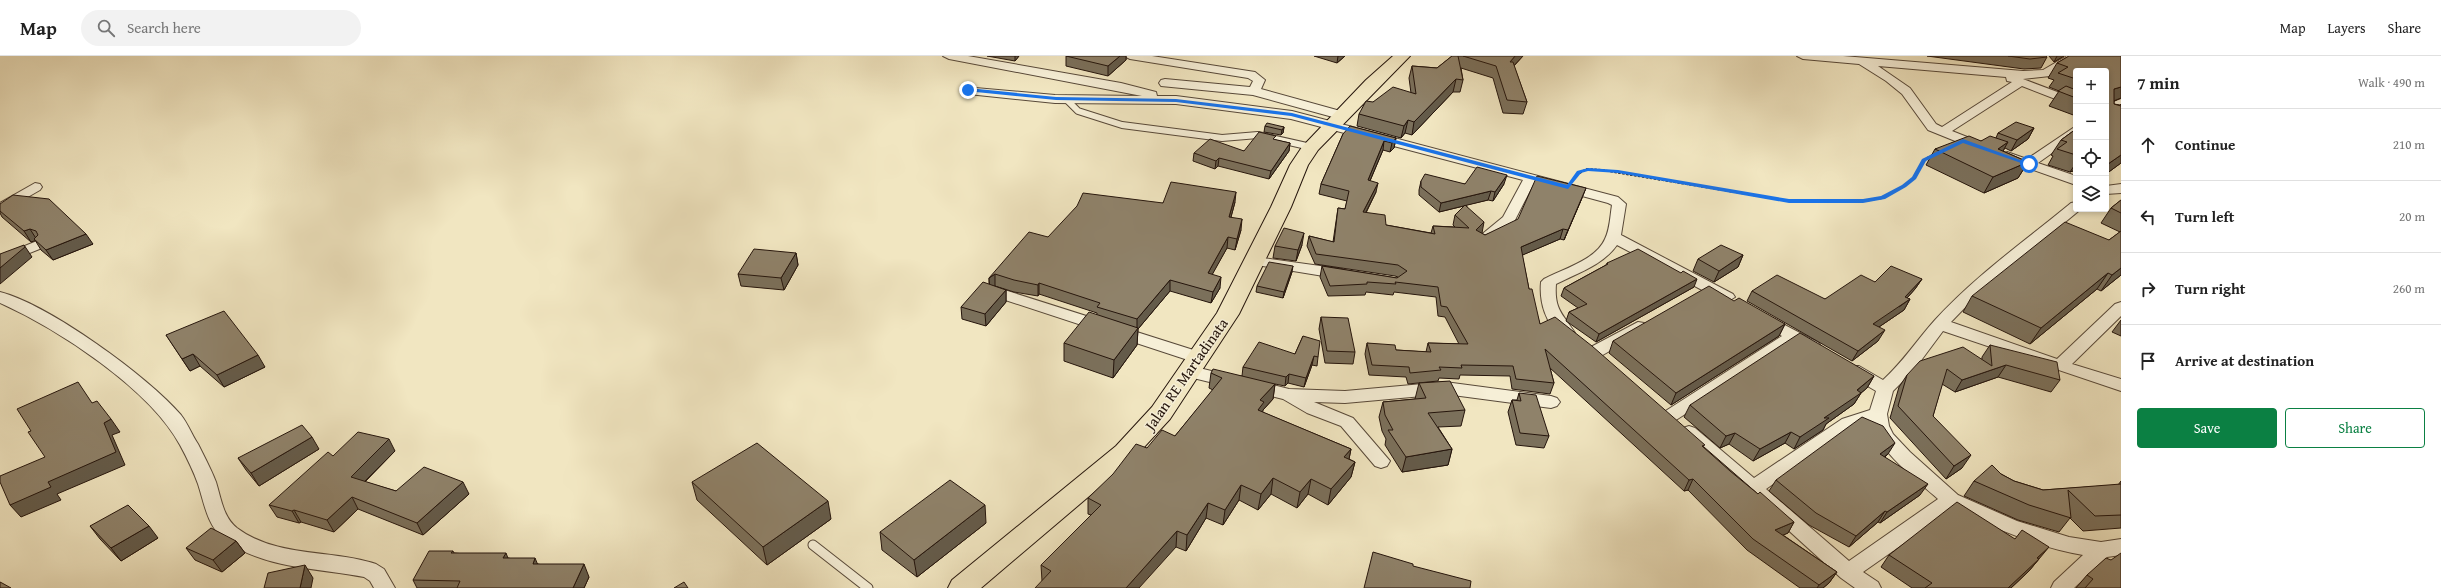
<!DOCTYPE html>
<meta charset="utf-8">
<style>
:root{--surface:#fff;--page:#f2f2f2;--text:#222;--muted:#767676;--line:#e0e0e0;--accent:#0b8043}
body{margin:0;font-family:"Gentium Book Plus",serif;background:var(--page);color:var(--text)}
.controls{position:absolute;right:12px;top:12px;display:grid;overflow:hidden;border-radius:4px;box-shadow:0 2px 6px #0003}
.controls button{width:36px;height:36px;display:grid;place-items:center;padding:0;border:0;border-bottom:1px solid var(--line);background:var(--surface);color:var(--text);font:20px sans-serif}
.stop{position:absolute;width:12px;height:12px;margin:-9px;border:3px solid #1a73e8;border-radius:50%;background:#fff}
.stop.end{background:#1a73e8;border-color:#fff;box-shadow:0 1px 4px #0008}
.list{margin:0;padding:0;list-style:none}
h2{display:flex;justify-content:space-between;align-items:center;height:52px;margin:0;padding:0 16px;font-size:17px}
h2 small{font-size:13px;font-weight:400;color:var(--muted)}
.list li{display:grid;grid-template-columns:26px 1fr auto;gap:12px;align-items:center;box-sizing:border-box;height:72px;padding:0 16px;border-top:1px solid var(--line)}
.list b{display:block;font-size:15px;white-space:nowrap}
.list em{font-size:13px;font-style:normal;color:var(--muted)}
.actions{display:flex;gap:8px;padding:12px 16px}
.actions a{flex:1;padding:9px 0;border:1px solid var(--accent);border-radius:4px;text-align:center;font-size:14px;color:var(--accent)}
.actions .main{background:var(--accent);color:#fff}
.icon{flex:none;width:22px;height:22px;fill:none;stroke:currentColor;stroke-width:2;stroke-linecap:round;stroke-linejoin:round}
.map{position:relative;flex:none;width:2121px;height:532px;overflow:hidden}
header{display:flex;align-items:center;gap:24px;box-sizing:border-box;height:56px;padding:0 20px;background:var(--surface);border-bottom:1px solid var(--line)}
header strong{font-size:19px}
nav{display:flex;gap:22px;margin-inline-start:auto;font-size:14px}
.search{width:280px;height:36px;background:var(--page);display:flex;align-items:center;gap:10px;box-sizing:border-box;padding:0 14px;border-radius:22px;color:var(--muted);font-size:15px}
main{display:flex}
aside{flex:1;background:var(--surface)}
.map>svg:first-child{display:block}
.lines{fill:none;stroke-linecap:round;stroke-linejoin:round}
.service-far1-casing{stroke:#584939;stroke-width:8}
.service-casing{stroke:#584939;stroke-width:11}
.minor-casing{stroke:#584939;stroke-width:2}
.trunk-casing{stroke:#25150c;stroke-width:2}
.path{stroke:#25150c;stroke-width:2;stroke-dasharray:2.5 1.5;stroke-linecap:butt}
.service-far1{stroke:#f6efd7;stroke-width:6}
.service{stroke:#f6efd7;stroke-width:9}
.minor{fill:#f6efd7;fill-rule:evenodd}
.trunk{fill:#f1e6c1;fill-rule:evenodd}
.wall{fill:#7b705b;stroke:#25150c}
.shaded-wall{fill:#645b4a;stroke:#25150c}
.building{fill:#8f826a;stroke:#25150c}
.route{fill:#1a73e8}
.labels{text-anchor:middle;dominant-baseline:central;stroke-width:3;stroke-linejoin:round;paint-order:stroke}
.street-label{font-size:15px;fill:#25150c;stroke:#f6efd7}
</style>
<header>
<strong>Map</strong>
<div class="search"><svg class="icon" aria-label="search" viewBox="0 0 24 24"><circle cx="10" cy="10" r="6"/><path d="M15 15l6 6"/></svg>Search here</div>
<nav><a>Map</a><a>Layers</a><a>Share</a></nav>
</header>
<main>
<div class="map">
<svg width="2121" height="532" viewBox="0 0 2121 532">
<rect width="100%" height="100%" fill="#f1e6c1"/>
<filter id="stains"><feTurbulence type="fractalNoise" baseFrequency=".005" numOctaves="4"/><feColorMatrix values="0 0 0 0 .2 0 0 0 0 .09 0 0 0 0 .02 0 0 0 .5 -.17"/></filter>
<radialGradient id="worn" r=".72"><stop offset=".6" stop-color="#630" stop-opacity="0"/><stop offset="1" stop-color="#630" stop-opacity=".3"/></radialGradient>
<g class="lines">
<defs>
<path id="service-far1" d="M1066,43l12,12 44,14 100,13 36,-3 53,12"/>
<path id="service" d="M813,489l55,43"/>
<path id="minor" d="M943,0h25l153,27 35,9 1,4h19l116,15 326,86 8,7 -5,31 112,59 2,3 -8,5 -6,-2 -104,-55c-14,20 -39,28 -61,39 -2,26 7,30 19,49l-2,4h-12c-15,-14 -22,-34 -20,-55l3,-3c19,-10 52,-19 61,-40 5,-10 5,-22 7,-34l-4,-2 -74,-20 -20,39 -27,21 -5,1 -7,-4 28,-23 20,-37 -232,-61 -115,-15 -121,-1 -87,-9 -4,-1 -2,-3 2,-3 91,8 87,1 -193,-37z
M1124,0h28l103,16 10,8 -4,9 83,23 2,3 -6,4 -87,-24 -92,-9 -2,-3 2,-3 4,-1 85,8 3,-6 -5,-3 -118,-19z
M1797,0h46l180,15 20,-1 24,-14h14l-31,20 -27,3 53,20v8l-54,-21 -70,45 33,13 2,3 -7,4 -52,-21 -26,-36 -16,-13 -27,-17 -56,-5zM1878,10l128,11 1,4 5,1 -70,45 -6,-3 -26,-36z
M2121,43v9l-15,6v-9z
M2076,70v10l-38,27 38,13v9l-74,-26 -2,-3 7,-4 20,7z
M35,127l5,1 2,3 -2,3 -40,23v-10z
M2121,128v9l-15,1v-8z
M2076,146v7h5l-102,84 -28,29 106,37 58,-55 6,-2v14l-49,48 49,15v12l-178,-60 -29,39 -21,21 -6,23 2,12 4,8 17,18 48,43 59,26 52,16 32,5 20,-3v16l-14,2 -33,31h-23l3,-6 29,-27c-45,-7 -89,-28 -130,-46l-90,63 15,10 3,6h-26l-14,-10 -161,-146 3,-4 6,-2 6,2 59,50 88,-59 28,-9 6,-19 -29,-17 -2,-4 2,-4h12l24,14c20,-18 34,-40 52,-60 40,-44 90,-79 136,-117zM1871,366c4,26 48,60 67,77l-89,62 -83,-72 88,-62z
M37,185l5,1 2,3 -2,3 -42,17v-9z
M1255,201l87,12 8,5 -8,5 -92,-15 -2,-3 2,-3z
M995,231l211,67 2,4 -2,4h-12l-204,-67 -3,-3z
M0,236c48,12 149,85 181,123 7,9 11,20 17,29 6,12 13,25 18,38 5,16 7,35 21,46 40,30 94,21 139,36l8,5 11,19h-21l-4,-7 -6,-4c-45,-9 -104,-8 -141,-39 -16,-13 -19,-36 -25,-54 -5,-14 -11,-26 -18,-39 -30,-56 -122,-116 -180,-142z
M1764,258l55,29 2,4 -2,4 -6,1 -19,-9 -118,77 -6,2 -6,-2 -3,-4 3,-4 118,-76 -24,-13 -2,-4 2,-4z
M1638,266l6,1 2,4 -2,4 -43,25h-12l-2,-4 2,-4z
M1191,310l45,11 2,4 -2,4 -6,2 -45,-11 -2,-4 2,-4z
M1253,324l36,9 56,2 100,-9 106,14 6,2 3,4 -3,4 -6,2 -106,-14 -100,9 -31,-1 39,16 37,43 -3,5 -6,2 -6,-2 -34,-40 -34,-13 -24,-14 -36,-9 -3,-4 3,-4z"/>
<path id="trunk" d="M1393,0h17l-92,94 -10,15 -17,42 -52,107 -69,105 -36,39 -153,130h-33l4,-8 164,-134 36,-39 65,-94 54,-106 19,-42 12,-18 64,-67z"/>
</defs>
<!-- service-far1 casing -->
<use href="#service-far1" class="service-far1-casing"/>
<!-- service casing -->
<use href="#service" class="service-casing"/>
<!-- minor casing -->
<use href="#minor" class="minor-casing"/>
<!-- trunk casing -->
<use href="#trunk" class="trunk-casing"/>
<!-- path -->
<path class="path" d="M1576,119l11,-6 15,1 187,31h74l20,-3 21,-12 10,-8 10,-18 10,-6"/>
<!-- service-far1 -->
<use href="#service-far1" class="service-far1"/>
<!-- service -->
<use href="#service" class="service"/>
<!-- minor -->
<use href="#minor" class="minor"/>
<!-- trunk -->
<use href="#trunk" class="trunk"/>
</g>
<!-- wall -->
<path class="wall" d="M987,0h32l-4,5z
M1066,0h60v4l-18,16 -42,-10z
M1314,0h31l-8,7z
M1452,0h71l-9,10 13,36 -4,12 -20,-1 -10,-35 -32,-10 2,12 -3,12h-7l-41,43 -7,-2 -4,5 -44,-12 2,-12 14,-12 38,-9 -2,-15 3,-12 25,2z
M1927,0h119l1,1 -6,11 -17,1z
M2049,0h15l-10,6z
M2069,0h52v42l-7,3v3l6,1 1,-1v59l-15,11v-103h-30v45l-27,-10 10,-15 -10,-4 5,-7 -6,-2 9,-15z
M1265,70l19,1 -1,6 -2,2 -17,-3z
M2034,72l-6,11 -17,12 -6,-3 -2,3 25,11 -10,16 -34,15 -58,-28 9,-16 46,-8 15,-3 2,-5z
M2076,73v43l-3,-1 -3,1 -22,-7 5,-9 -2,-1 10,-15z
M1343,78l53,4 -2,10 -4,4 -7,-2 -13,31 6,11 -10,21 20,12 45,8 2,-7 22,1 -2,-2 2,-10 9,-9 -25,6 -20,-17v-5l2,-9 44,3h39l-11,17 -5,-1 -22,5 16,28h-1l4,2 97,-37 -18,42 -4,-1 -38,16 7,34 11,35 164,123 54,47 36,28 -6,11 -5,2 54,37 -8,11 -6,5h-23l-53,-38 -59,-60 -4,1 -134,-123 4,15 -4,11 -38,-5 -2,-13 -50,-1 -1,4 -20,-1 -1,3 -30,3 -2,-7 -37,-2 -4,-21 2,-11 29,7 30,2 2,-9 31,1 -14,-27 -7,-1 -2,-19 -42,-5 -1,3 -27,-3 -1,3 -37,1 -8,-19 2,-11 75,12 1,-1 -3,-1 -80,-12 -8,-18 2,-10 24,6 5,-34 7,1 2,-8 -28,-7 2,-10z
M1275,84l15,3 -1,8 -20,28 -51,-13 -3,3 -22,-8 1,-8 50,-2z
M2121,144v75l-20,16 -4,-2 -67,55 -67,-32 9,-16 137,-56 11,-8 -19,-9 10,-15z
M1235,146l-4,15 10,13 -6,20 -8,-2 -15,26 8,14 -9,15 -41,-12 -32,38 -1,16 -24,33 -49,-17v-18l33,-29v-1l-58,-19 -1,2 -24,-4 -19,-6h-1l12,4v12l-20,24 -24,-7 -1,-12 28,-23v-6l59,-41 115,-34z
M0,148l93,40 -40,16 -12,-10 -6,-10 -4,2 -29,-25 -2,-4z
M1302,189l-6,16 -23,-3 2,-12z
M796,197l2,12 -14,25 -43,-4 -3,-12z
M1743,199l-5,12 -24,15 -21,-11 5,-12z
M1607,207l87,24 -98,55 -30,-21 3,-9 9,-4 -17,-12 3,-8 42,-23z
M1292,216l-9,26 -27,-6 1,-6z
M1922,223l-7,10 -8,9 3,1 -6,11 -25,17 -1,14 -26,20 -105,-60 5,-10 73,8 50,-17z
M1321,261l34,35 -2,12 -28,-1 -6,-34z
M2121,264v16l-9,-4z
M1785,268l-6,12 -108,69 -62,-52 4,-12z
M166,279l99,32 -41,20 -24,-21 -10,5z
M1303,280l15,21 -1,9 -5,-1 -8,22 -16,-4 -3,3 -10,-2 -2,15 -10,11 -1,2 89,37 -2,10 6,3 -4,15 -23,28 -20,-11 -11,14 -26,-14 -13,16 -19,-10 -16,25 -17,-7 -20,33 -10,-4 -134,34 -1,-16 50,-50 -3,-1v-16l59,-50 28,-12 38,-46 -4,-2 2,-15 31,3 1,-9 52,-13z
M1990,289l70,35 -9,12 -53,-15 -43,15 -13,-8 -9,32 29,52 -16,11 -56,-61 9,-31 8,-12 75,-16v-2z
M1874,320l-7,12 -6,5 -7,11 -28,20 -3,6 -29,19 -9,-6 -32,18 -24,-17 -9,4 -36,-31 6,-12z
M1419,327l46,27 -4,16 -23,1 14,22 -4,16 -46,7 -17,-27 1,-6 -4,-8 -3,-14 4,-15 32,-3z
M1519,337l30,43 -5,12 -28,-3 -8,-33 4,-12h5z
M319,393l-60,37 -13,-16 -8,-12z
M395,395l-30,31 31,9 73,3 -46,41 -65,-26 -24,23 -33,-10 -2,1 -22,-6 -8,-12 64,-49z
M1888,398l-3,3 35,38 -40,28 -2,-1 -29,25 -40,-22 -40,-34 7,-11z
M2001,418l13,7 29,9 75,-5 3,-4v47l-38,3 -13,-13 -11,14 -41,-12 -54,-24 10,-15z
M692,426l139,37 -64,46 -70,-65z
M986,467l-69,54 -35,-27 -2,-18z
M90,470l68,12 -37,23 -21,-22z
M236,485l9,12 -23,19 -27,-12 -9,-12z
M453,495l1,2 54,5 30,6 51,13 -5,11h-167l-4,-8z
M1889,499l150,4 -10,12 -18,17h-99l-31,-21z
M2111,504l10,28h-45l11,-13z"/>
<!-- shaded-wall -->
<path class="shaded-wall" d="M1015,0h4l-4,5z
M1120,0h6v4l-18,16v-10z
M1338,0h7l-8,7z
M1515,0h8l-17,18 4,-12z
M2057,0h7l-10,6z
M1456,23l-3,13 -41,43 2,-13z
M2121,31v11l-15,6 8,-15z
M1408,64l-3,13 -4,5 3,-12z
M1284,71l-1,6 -2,2 1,-5z
M2034,72l-6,11 -17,12 6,-11z
M1396,82l-2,10 -4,4 2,-9z
M1384,85l-1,9 -17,40 2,-10z
M2008,86l-9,16 -1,-9z
M1290,87l-1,8 -20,28 2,-8z
M2121,99v8l-15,11v-7l2,-3z
M1219,102l-1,8 -3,3 1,-8z
M2028,106l-10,16 -34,15 9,-16z
M2076,107v3l-3,5 -3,1z
M1507,119l-3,9 -11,17 2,-9z
M1378,127l-2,9 -15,30 2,-10z
M1586,132l-4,10 -18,42 4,-10z
M1491,135l-3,9 -49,12 2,-9z
M1236,136l-1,10 -7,26 1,-11z
M1242,163l-1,11 -6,20 2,-11z
M1484,166l-2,11 -8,7 2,-10z
M30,173l7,11 -6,2 -7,-11z
M1563,173l-3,10 -42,18 3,-10z
M1304,177l-2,12 -6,16 2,-11z
M86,178l7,10 -40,16 -7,-10z
M1228,181l-1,11 -20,36 1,-11z
M24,189l8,12 -32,27v-16z
M796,197l2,12 -14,25 -3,-12z
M1743,199l-5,12 -24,15 5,-11z
M1293,210l-1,6 -9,26 1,-6z
M2121,212v7l-20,16 11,-16z
M2108,217l-11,16 -67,55 11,-16z
M995,218v12l-5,3 -1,-11z
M1221,221l-1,11 -9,15 2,-11z
M1697,223l-3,8 -98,55 3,-8z
M1922,223l-7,10 -16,18 11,-8 -6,11 -37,25 6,-11 32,-27z
M1170,224v11l-32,38 -1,16 -24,33 1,-18 23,-31v-10z
M1039,227v11l-1,2v-11z
M1006,234v12l-20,24 -1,-12z
M1785,268l-6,12 -108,69 5,-12z
M1885,274l-7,11 -26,20 6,-10z
M193,298l7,12 -10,5 -8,-12z
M258,299l7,12 -41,20 -7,-12z
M1314,300l-2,9 -8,22 2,-9z
M2006,309l-8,12 -43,15 7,-12z
M1289,318l-1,9 -3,3 1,-9z
M1874,320l-7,12 -6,5 -7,11 -28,20 -3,6 -29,19 6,-12 24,-19z
M1275,328l-2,15 -10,11 -1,7 -6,8 4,-25z
M111,363l9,13 -8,3 13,30 -68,29 4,6 -40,17 -11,-12 94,-82z
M1791,376l-6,11 -32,18 7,-12z
M1735,377l-6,11 -9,4 6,-12z
M312,381l7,12 -60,37 -8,-13z
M389,383l6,12 -38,38 -6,-12z
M1895,387l-7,11 -15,11 7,-11z
M1351,393l-3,15 -4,-7z
M1452,393l-4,16 -46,7 4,-15z
M1971,399l-9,13 -16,11 8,-13z
M1355,406l-4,15 -23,28 3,-16z
M1273,422l-2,16 -13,16 3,-16z
M1311,423l-3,15 -11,14 3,-16z
M1693,423l-5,11 -4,1 5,-11z
M463,426l6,12 -46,41 -6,-12z
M1928,428l-8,11 -40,28 7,-11z
M1241,429l-2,15 -16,25 2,-15z
M352,441l6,12 -24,23 -7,-12z
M828,445l3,18 -64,46 -4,-18z
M1208,447l-2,15 -20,33 1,-16z
M985,449l1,18 -69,54 -3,-17z
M294,454l7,12 -2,1 -7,-12z
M1885,455l-7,11 -29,25 7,-11z
M1794,466l-6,11 -19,8 6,-11z
M149,470l9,12 -37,23 -10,-13z
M1177,475l-1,16 -37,41h-13z
M236,485l9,12 -23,19 -9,-12z
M2049,491l-20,24 -18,17h-3l29,-30z
M506,497l5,13 -8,-8z
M535,502l5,12 -7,-6z
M584,508l5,13 -5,11h-11z
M305,509l8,13 -2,10h-11z
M1837,516l-8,11 -6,5h-6l2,-3z"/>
<!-- building -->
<path class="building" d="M1066,0h54l-12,10z
M1452,0h6l5,24 -7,-1 -42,43 -6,-2 -4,6 -45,-12 7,-13 7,1 20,-15 23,7 -4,-28 25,2z
M1463,0h52l-5,6h3l14,40 -20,-2 -11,-34z
M2008,0h38l1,1 -17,2z
M2069,0h52v31l-7,2v15l7,2v49l-13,9h-2v-93h-30v8l-18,-6 10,-6 -11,-4z
M2066,30l10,4v8l-18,-7z
M2016,66l18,6 -17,12 -19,-7z
M1267,67l17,4 -2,3 -17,-4z
M1350,70l46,12 -4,5 -8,-2 -16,39 10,3 -15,29 22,3 1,10 49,9 -2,-8 36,2 -14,-13 10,-10 19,17 -8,8 9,5 33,-16 19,-43 49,12 -18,42 -5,-1 -42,18 8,42h3l8,35 15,-7 37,29 113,99 -3,1 28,25 28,23 2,-2 34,30 -19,8 62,42 -18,13 -66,-46 -60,-60 -4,1 -144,-131 9,34 -38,-4 -3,-13 -52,-1 1,3 -23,-1 2,3 -31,3 -1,-6 -37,-2 -5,-22 28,2 1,5 35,2 -3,-9 40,1 -21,-37 -6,-1 -3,-19 -43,-5 1,2 -29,-2v2l-37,2 -8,-20 75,12 10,-7 -9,-6 -82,-11 -7,-18 25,6 4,-34 7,1 4,-18 -28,-7 22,-50z
M2076,73v26l-19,-6 10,-7 -6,-2z
M1259,76l17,4 -3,3 17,4 -19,28 -52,-13 -3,3 -22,-8 16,-14 34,12z
M1969,80l12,5 9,-5 18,6 -10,7 30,13 -35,15 -58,-28z
M1477,111l30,8 -12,17 -4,-1 -50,12 -20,-16v-6l4,-7 40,10z
M1171,126l65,10 -7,25 13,2 -5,20 -9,-2 -20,36 13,4 -8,15 -43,-12 -33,39 -40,-12 3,-4 -61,-20 -1,2 -24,-5 -19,-6 -6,4 40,-46 19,5 29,-31 6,-13 80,10z
M13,139l36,4 37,35 -40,16 -12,-11 4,-4 -2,-4 -6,-2 -6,2 -24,-20v-7z
M2121,144v13l-10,-5z
M2065,166l44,18 12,-9v37l-9,7 -4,-2 -67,55 -69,-32z
M1284,172l20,5 -6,17 -23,-4z
M24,189l1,2 -25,21v-14z
M1721,189l22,10 -24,16 -21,-12z
M754,193l42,4 -15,25 -43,-4z
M1638,193l43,24 2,-2 14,8 -98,55 -30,-22 18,-8 -23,-16 44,-24 -1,-1z
M1269,206l24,4 -9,26 -27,-6z
M1891,210l31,13 -17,18 5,2 -37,25 12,6 -27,21 -106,-60 25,-16 48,24 36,-24 14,7z
M983,226l23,8 -21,24 -24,-7z
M1709,230l25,15 5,-3 46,26 -109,69 -63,-52z
M224,255l34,44 -41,20 -24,-21 -11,5 -16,-24z
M1089,256l49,16 -24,32 -50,-17z
M1321,261l27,1 7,34 -28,-1z
M1800,277l74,43 -17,14 4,3 -37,25h5l-29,19 -9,-5 -31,17 -25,-16 -9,3 -36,-31z
M1303,280l17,5 -2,16 -4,-1 -8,22 -17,-4 -3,3 -43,-10 16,-25 36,12z
M1990,289l67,17 3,18 -54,-15 -44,15 -15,-11 -14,47 38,39 -17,11 -56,-60 9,-31 13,-14 43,-14 29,19z
M1213,313l62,15 -15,16 4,2 -6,8 93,39 -7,8 11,5 -24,27 -20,-10 -11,13 -27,-14 -12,16 -20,-9 -16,25 -17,-7 -21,32 -10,-4 -51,57h-91l16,-17 -10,-6 60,-60 -13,-7 25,-24 23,-30 11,4 15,-18 13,6 47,-58 -11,-5z
M1450,325l15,29 -37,3 24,36 -46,8 -18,-27h5l-8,-15 -2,-13 43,-4 -7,-15z
M78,326l14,21 5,-2 14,18 -7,4 12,29 -68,30 3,5 -41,18 -10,-23v-6l45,-19 -17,-25 3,-1 -14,-22z
M1519,337l17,2 13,41 -29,-3 -8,-33 9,1z
M1862,361l21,9 12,17 -15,11 48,30 -41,28 -2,-1 -29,25 -40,-23 -40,-33z
M302,369l10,12 -61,36 -13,-15z
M358,376l31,7 -38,38 45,14 28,-24 39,15 -46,41 -65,-26 -25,23 -33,-10 -2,1 -23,-6 59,-53 5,4z
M757,387l71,58 -65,46 -71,-65z
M1992,409l9,9 13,7 29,9 78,-6v31l-26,1 -27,-26 3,28 -42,-13 -55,-24z
M950,424l35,25 -71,55 -34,-28z
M1957,446l58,37 7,-9 27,17 -12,11 2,1 -31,29h-83l7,-5 -43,-28z
M128,449l21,21 -38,22 -21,-22z
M211,472l25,13 -23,19 -27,-12z
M429,495h24l-2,2h55l-3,5h32l-2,6h51l-11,24h-116l3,-7 -47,-1z
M1373,496l40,12v2l58,15 -1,7h-106z
M2121,497v35h-36l8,-9 -6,-4 19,-17 5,2z
M305,509l-5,23h-36l4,-15z
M0,526l2,1 9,5h-11z
M684,526l4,6h-14z"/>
<!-- route -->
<path class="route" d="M968,32l88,9 120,2 116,14 275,72 10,-14 11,-3 30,2 171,29h74l18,-3 21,-11 10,-8 10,-18 41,-20 68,25 -4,1 -64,-22 -37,18 -10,18 -10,8 -21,12 -22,4h-74l-171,-30 -30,-2 -7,2 -13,16 -277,-73 -115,-14 -120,-2 -90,-9z"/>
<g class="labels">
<!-- street labels -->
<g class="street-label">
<text transform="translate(1186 318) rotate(-55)">Jalan RE Martadinata</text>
</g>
</g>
<rect width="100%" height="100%" filter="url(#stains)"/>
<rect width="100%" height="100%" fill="url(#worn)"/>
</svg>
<div class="controls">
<button>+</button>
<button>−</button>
<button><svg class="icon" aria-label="locate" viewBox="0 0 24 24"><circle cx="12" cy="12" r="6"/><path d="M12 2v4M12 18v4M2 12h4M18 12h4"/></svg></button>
<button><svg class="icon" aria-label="layers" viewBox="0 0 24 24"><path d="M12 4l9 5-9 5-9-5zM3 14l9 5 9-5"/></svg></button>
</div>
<div class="stop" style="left:2029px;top:108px"></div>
<div class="stop end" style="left:968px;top:34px"></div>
</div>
<aside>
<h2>7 min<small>Walk · 490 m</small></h2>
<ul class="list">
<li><svg class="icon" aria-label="ahead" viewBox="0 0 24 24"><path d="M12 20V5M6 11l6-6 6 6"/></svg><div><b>Continue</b></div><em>210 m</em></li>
<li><svg class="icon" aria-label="left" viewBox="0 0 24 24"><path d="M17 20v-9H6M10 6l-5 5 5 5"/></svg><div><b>Turn left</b></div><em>20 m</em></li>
<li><svg class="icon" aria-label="right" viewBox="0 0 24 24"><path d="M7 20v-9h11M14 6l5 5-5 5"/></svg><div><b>Turn right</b></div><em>260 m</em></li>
<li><svg class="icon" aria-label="arrive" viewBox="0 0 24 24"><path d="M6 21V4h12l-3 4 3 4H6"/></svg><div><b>Arrive at destination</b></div></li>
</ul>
<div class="actions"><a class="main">Save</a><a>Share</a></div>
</aside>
</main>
